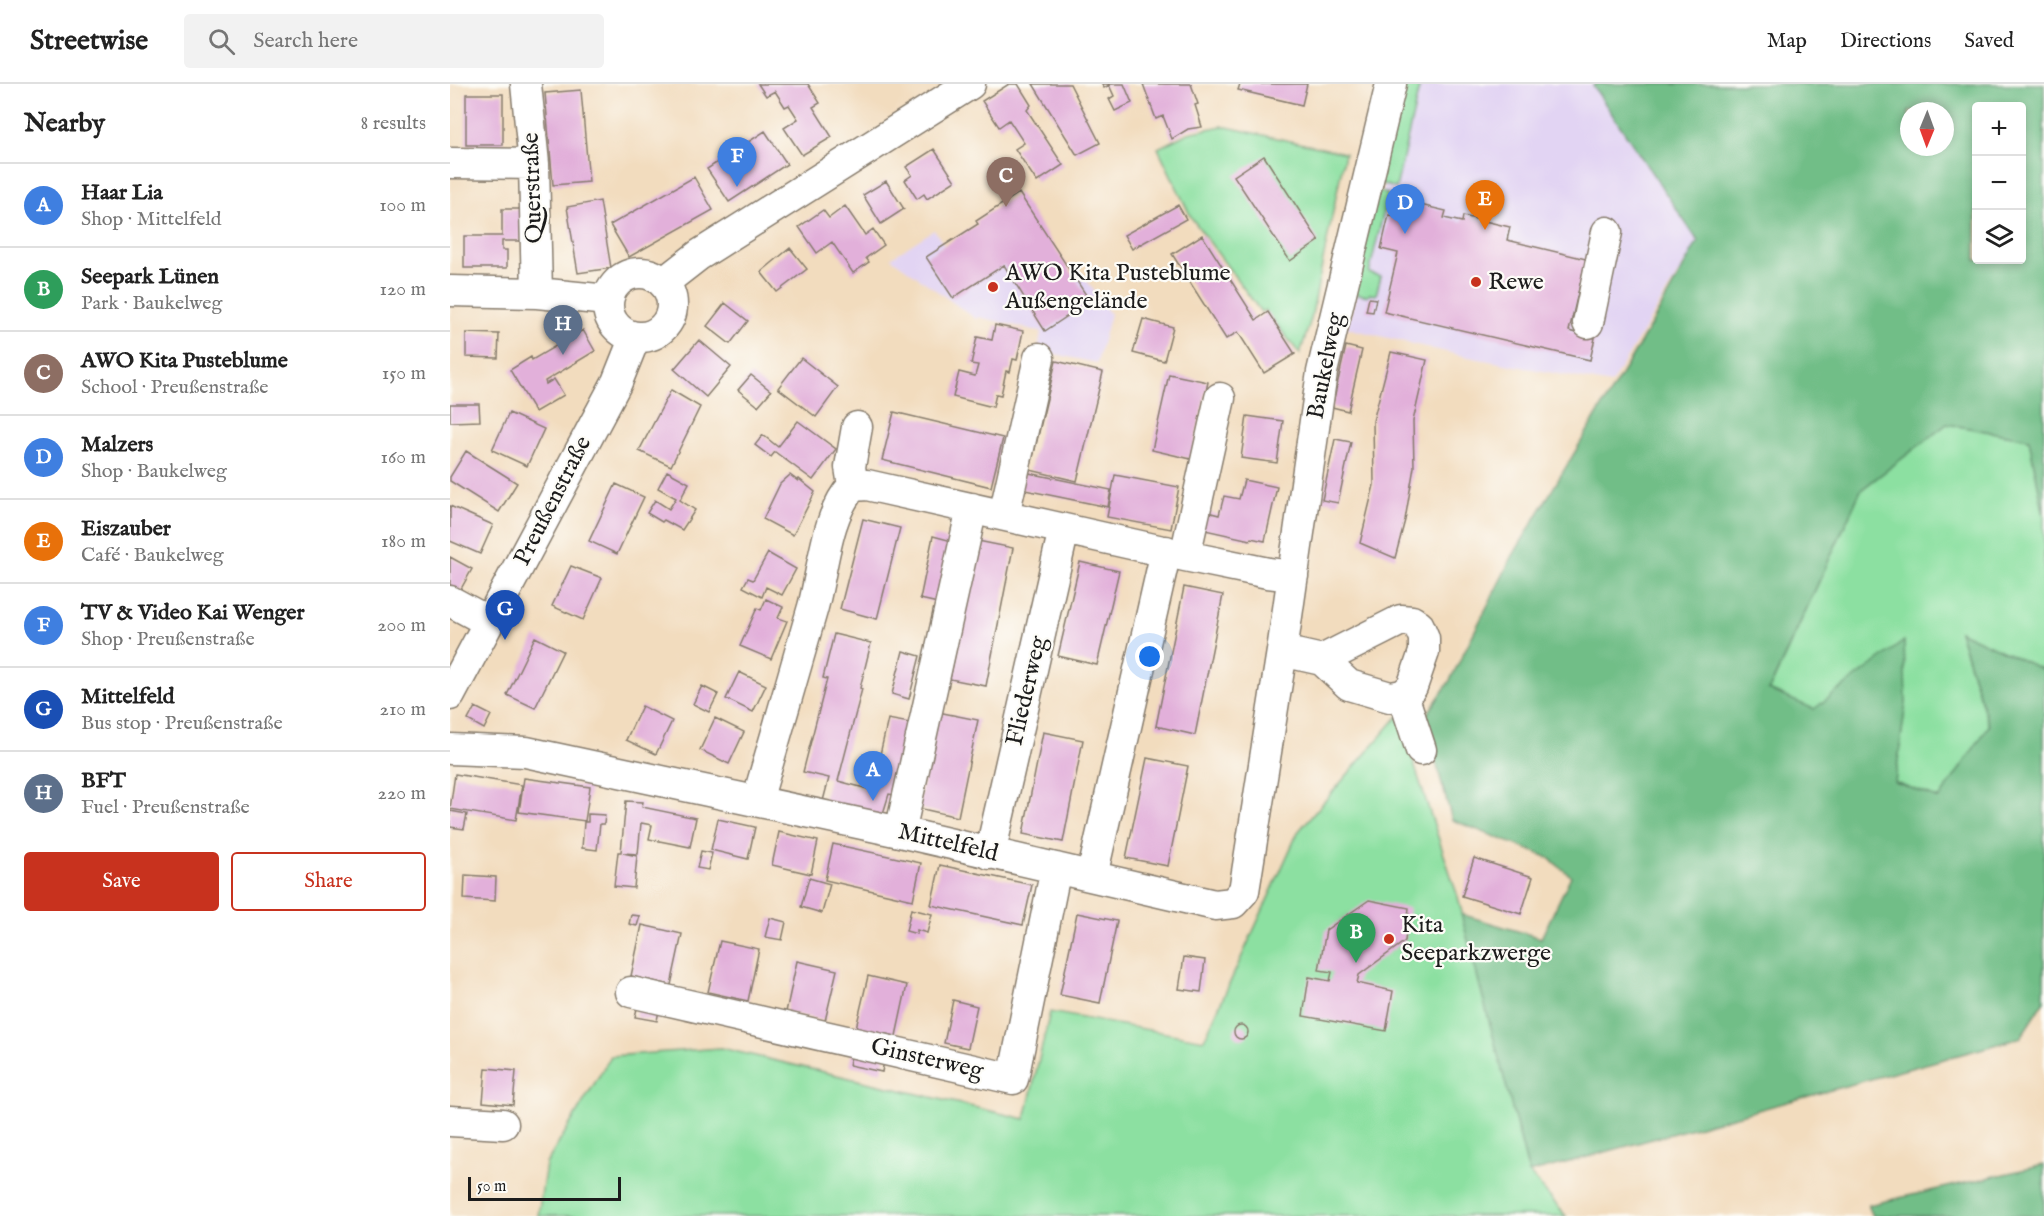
<!DOCTYPE html>
<meta charset="utf-8">
<style>
:root{--surface:#fff;--page:#f2f2f2;--text:#222;--muted:#767676;--line:#e0e0e0;--accent:#c8321e}
body{margin:0;font-family:"IM FELL English",serif;background:var(--page);color:var(--text)}
.controls{position:absolute;right:18px;top:18px;display:grid;overflow:hidden;border-radius:6px;box-shadow:0 3px 9px #0003}
.controls button{width:54px;height:54px;display:grid;place-items:center;padding:0;border:0;border-bottom:2px solid var(--line);background:var(--surface);color:var(--text);font:30px sans-serif}
.compass{position:absolute;left:1450px;top:18px;width:54px;height:54px;border-radius:50%;background:var(--surface);box-shadow:0 3px 9px #0003;rotate:181deg}
.scale{position:absolute;left:18px;bottom:15px;width:153px;box-sizing:border-box;padding-left:6px;border:3px solid #1c1c1c;border-top:0;font-size:16px;line-height:21px;white-space:nowrap;color:#1c1c1c;-webkit-text-stroke:4px #fdfcf7;paint-order:stroke}
.you{position:absolute;left:700px;top:573px;width:21px;height:21px;margin:-15px;border:4px solid #fff;border-radius:50%;background:#1a73e8;box-shadow:0 0 0 9px #1a73e833}
.badge{display:grid;place-items:center;width:39px;height:39px;border-radius:50%;background:var(--accent);color:#fff;font-size:20px;font-weight:700}
.pin{position:absolute;translate:-50% -50px;filter:drop-shadow(0 2px 3px #0008)}
.pin::after{content:'';position:absolute;top:32px;width:21px;height:18px;background:inherit;clip-path:polygon(0 0,100% 0,50% 100%)}
.list{margin:0;padding:0;list-style:none}
h2{display:flex;justify-content:space-between;align-items:center;height:78px;margin:0;padding:0 24px;font-size:26px}
h2 small{font-size:20px;font-weight:400;color:var(--muted)}
.list li{display:grid;grid-template-columns:39px 1fr auto;gap:18px;align-items:center;box-sizing:border-box;height:84px;padding:0 24px;border-top:2px solid var(--line)}
.list b{display:block;font-size:22px;white-space:nowrap}
.list p{margin:0;font-size:20px;white-space:nowrap;color:var(--muted)}
.list em{font-size:20px;font-style:normal;color:var(--muted)}
.actions{display:flex;gap:12px;padding:18px 24px}
.actions a{flex:1;padding:14px 0;border:2px solid var(--accent);border-radius:6px;text-align:center;font-size:21px;color:var(--accent)}
.actions .main{background:var(--accent);color:#fff}
.icon{flex:none;width:33px;height:33px;fill:none;stroke:currentColor;stroke-width:2;stroke-linecap:round;stroke-linejoin:round}
.map{position:relative;flex:none;width:1594px;height:1132px;overflow:hidden}
header{display:flex;align-items:center;gap:36px;box-sizing:border-box;height:84px;padding:0 30px;background:var(--surface);border-bottom:2px solid var(--line)}
header strong{font-size:28px}
nav{display:flex;gap:33px;margin-inline-start:auto;font-size:21px}
.search{width:420px;height:54px;background:var(--page);display:flex;align-items:center;gap:15px;box-sizing:border-box;padding:0 21px;border-radius:6px;color:var(--muted);font-size:22px}
main{display:flex}
aside{flex:1;background:var(--surface)}
.map>svg:first-child{display:block}
.built{fill:#e2d4f3}
.green{fill:#8ce0a1;stroke:#547e5e;stroke-width:1.5}
.forest{fill:#71be87;stroke:#466d52;stroke-width:1.5;fill-rule:evenodd}
.building{fill:#e2b0da}
.lines{fill:none;stroke-linecap:round;stroke-linejoin:round}
.minor-casing{stroke:#877c6d;stroke-width:33}
.minor{stroke:#fff;stroke-width:30}
.poi-dot{fill:#c8321e;stroke:#fdfcf7;stroke-width:2}
.labels{text-anchor:middle;dominant-baseline:central;stroke-width:4.5;stroke-linejoin:round;paint-order:stroke}
.street-label{font-size:24px;fill:#1c1c1c;stroke:#fdfcf7}
.poi-label{font-size:24px;fill:#1c1c1c;stroke:#fdfcf7;text-anchor:start}
</style>
<header>
<strong>Streetwise</strong>
<div class="search"><svg class="icon" aria-label="search" viewBox="0 0 24 24"><circle cx="10" cy="10" r="6"/><path d="M15 15l6 6"/></svg>Search here</div>
<nav><a>Map</a><a>Directions</a><a>Saved</a></nav>
</header>
<main>
<aside>
<h2>Nearby<small>8 results</small></h2>
<ul class="list">
<li><span class="badge" style="background:#3f7fe0">A</span><div><b>Haar Lia</b><p>Shop · Mittelfeld</p></div><em>100 m</em></li>
<li><span class="badge" style="background:#2e9e5b">B</span><div><b>Seepark Lünen</b><p>Park · Baukelweg</p></div><em>120 m</em></li>
<li><span class="badge" style="background:#8d6e63">C</span><div><b>AWO Kita Pusteblume</b><p>School · Preußenstraße</p></div><em>150 m</em></li>
<li><span class="badge" style="background:#3f7fe0">D</span><div><b>Malzers</b><p>Shop · Baukelweg</p></div><em>160 m</em></li>
<li><span class="badge" style="background:#e8710a">E</span><div><b>Eiszauber</b><p>Café · Baukelweg</p></div><em>180 m</em></li>
<li><span class="badge" style="background:#3f7fe0">F</span><div><b>TV &amp; Video Kai Wenger</b><p>Shop · Preußenstraße</p></div><em>200 m</em></li>
<li><span class="badge" style="background:#1a4fb4">G</span><div><b>Mittelfeld</b><p>Bus stop · Preußenstraße</p></div><em>210 m</em></li>
<li><span class="badge" style="background:#5c6f8a">H</span><div><b>BFT</b><p>Fuel · Preußenstraße</p></div><em>220 m</em></li>
</ul>
<div class="actions"><a class="main">Save</a><a>Share</a></div>
</aside>
<div class="map">
<svg width="1594" height="1132" viewBox="0 0 1594 1132">
<rect width="100%" height="100%" fill="#fdfcf7"/>
<filter id="ink" filterUnits="userSpaceOnUse"><feTurbulence type="fractalNoise" baseFrequency=".0167" numOctaves="2"/><feDisplacementMap in="SourceGraphic" scale="12" xChannelSelector="R" yChannelSelector="G"/><feConvolveMatrix kernelMatrix="1 2 1 2 8 2 1 2 1" color-interpolation-filters="sRGB"/></filter>
<filter id="wash" filterUnits="userSpaceOnUse"><feTurbulence type="fractalNoise" baseFrequency=".008" numOctaves="4" result="noise"/><feDisplacementMap in="SourceGraphic" scale="24" xChannelSelector="R" yChannelSelector="G"/><feGaussianBlur stdDeviation="1.35" result="paint"/><feColorMatrix in="noise" values="0 0 0 0 0 0 0 0 0 0 0 0 0 0 0 0 0 1.4 0 .05"/><feComposite in="paint" operator="in"/></filter>
<g filter="url(#wash)">
<rect width="100%" height="100%" fill="#f2dcbe"/>
<!-- built -->
<path class="built" d="M961,0h185l-2,2 26,41 78,114 -87,143 -148,-28 -116,-28z
M484,146l10,15 -18,12 27,40 51,-32 41,66 45,-30 -16,-25 7,-4 29,42 -13,49 -59,-12 3,-19 -62,-15 -3,2 -85,-61z"/>
<!-- green -->
<path class="green" d="M951,0h19l-24,104 -18,-5z
M772,42l123,27 -34,166 -11,35 -35,-44 -4,2 -70,-95 -33,-69 30,-15z
M927,107l11,3 -19,79 12,3 -5,19 -7,-1 -1,2 -16,-3z
M1497,340l82,15 15,76v153l-3,1 -82,-37 30,94 -49,73 -45,-17 11,-80 -92,8 -45,-19 92,-201z
M948,632l60,181 71,276 37,43h-1028l8,-52 65,-108 110,-8 304,71 25,-107 154,28 94,-208z"/>
<!-- forest -->
<path class="forest" d="M1146,0h448v431l-15,-76 -82,-15 -86,66 -92,200 45,19 90,-68 2,61 -11,80 44,17 50,-73 -30,-95 82,38 3,-1v333l-24,37 -491,135 -68,-259 80,24 30,-62 -24,-19 -95,-37 -28,-101 25,-37 63,-125 139,-232 47,-84 -105,-155zM1526,22h46v154h-46zM1459,27h36v36h-36z
M1594,1081v51h-171l-5,-11z"/>
<g id="blocks">
<!-- building -->
<path class="building" d="M308,0h50l12,19 -7,4 19,30 -30,18 -18,-27 14,-9 -9,-14 -4,2 -10,-16 -9,5z
M559,0h9l13,21 -4,5 36,55 -26,17 -22,-33 9,-6 -15,-23 -10,7 -17,-26z
M583,0h37l30,59 -23,12z
M652,0h22l8,19 -17,8 -6,-12 5,-3 -5,-11 -5,3z
M693,0h48l7,20 -3,1 7,22 -14,2 -16,10 -9,-23 -7,3z
M790,0h67l-5,21 -64,-15z
M131,6l8,92 -36,3 -8,-92z
M16,10h37v51h-37z
M315,47l22,33 -58,38 -22,-33z
M484,65l21,32 -28,18 -3,-5 -7,5 -12,-19 7,-5 -6,-8z
M814,72l55,85 -29,20 -56,-85z
M244,93l19,33 -84,47 -19,-32z
M436,97l18,28 -23,15 -18,-29z
M569,109l71,108 -45,30 -41,-66 -51,33 -27,-41 52,-33 -2,-3z
M150,117l11,67 -33,5 -11,-66z
M966,120l30,7 -2,7 18,4 1,-6 47,11 -3,13 79,19 -17,72 26,7 -5,22 -206,-48 14,-59 -17,-4 8,-34 23,5z
M728,121l8,14 -54,30 -8,-14z
M395,122l20,29 8,-6 11,16 -18,13 3,4 -16,11 -21,-31 -15,11 -18,-26 24,-17 6,8z
M52,125h20v32h-20v9h5v18h-43v-32h38z
M752,151l54,85 12,-8 27,42 -31,19 -26,-41 -12,7 -54,-85z
M340,164l17,21 -30,23 -16,-20z
M919,214l7,1 -3,13 -7,-1z
M275,219l23,18 -18,23 -23,-18z
M693,235l30,8 -9,34 -31,-8z
M545,241l28,6 -6,29 -4,-1 -3,13 -4,-1 -5,24 -5,-1 -3,13 -40,-10 6,-25 16,4 3,-11 -7,-1 6,-27 15,3z
M133,246l12,21 -50,30 1,3 8,-5 10,16 -29,17 -25,-42 21,-13 1,3z
M16,249l33,1 -1,24 -32,-1z
M249,256l32,27 -25,30 -32,-28z
M896,262l16,4 -14,61 -16,-4z
M941,268l36,8 -14,61 1,46 -9,53 -10,38 -35,-15 14,-58 -1,-64z
M351,274l37,29 -22,30 -38,-29z
M606,277l47,11 -26,109 -47,-11z
M719,290l39,8 -17,77 -39,-9z
M301,291l20,16 -13,15 -20,-16z
M221,306l29,17 -29,59 -32,-15z
M0,320h29l1,17 -30,1z
M444,328l109,26 -12,49 -109,-27z
M59,329l35,16 -17,37 -35,-16z
M797,332l36,5 -6,42 -36,-5z
M348,337l38,28 -23,31 -38,-28 -4,5 -16,-12 8,-10 15,12z
M885,355l16,3 -13,61 -16,-3z
M16,367l51,32 -18,29 -49,-31v-4z
M217,387l22,12 -9,17 15,10 -13,20 -18,-10 -2,2 -15,-9 8,-13 14,9 7,-11 -18,-10z
M574,388l87,18 -3,17 -88,-18z
M340,391l8,6 1,-2 16,13 -22,43 -30,-16 17,-35z
M665,391l64,12 -8,42 -64,-12z
M794,396l33,7 -12,54 -14,-3 -1,2 -54,-12 4,-18 19,5 5,-19 15,3z
M166,400l28,13 -27,57 -28,-13z
M0,422l43,19 -13,29 -30,-13z
M413,435l37,9 -23,91 -37,-10z
M483,452l19,5 -14,62 -18,-4z
M528,457l35,7 -27,138 -36,-7z
M318,469l28,16 -14,26 -16,-8 -4,10 -19,-10 5,-9 5,2z
M0,473l22,12 -15,27 -7,-4z
M630,478l39,9 -22,94 -39,-9z
M121,482l31,12 -19,42 -31,-14z
M734,503l39,8 -28,140 -39,-9z
M316,515l17,8 -5,11 9,3 -16,38 -31,-13 17,-38 4,2z
M384,550l37,9 -11,45 2,1 -24,92 34,9 16,-71 22,4 -16,72 -5,-1 -7,23 -59,-16 6,-23 -26,-6 24,-93 -4,-1z
M85,553l28,14 -28,57 -28,-13z
M453,567l17,5 -11,43 -17,-5z
M289,588l27,13 -13,27 -27,-13z
M252,602l16,8 -9,18 -16,-8z
M192,622l30,15 -16,33 -30,-14z
M25,623l16,8 -7,14 -16,-9z
M488,628l40,8 -20,97 -40,-9z
M265,634l29,14 -15,32 -29,-14z
M593,648l40,8 -20,102 -40,-8z
M697,674l41,8 -20,100 -42,-8z
M5,690l67,11 -6,35 -66,-11z
M74,694l66,9 -5,34 -66,-9z
M176,717l17,1 -1,5 54,11 -6,29 -41,-8 3,-14 -11,-2 -3,31 -15,-1 14,3 -3,32 -20,-2 4,-34h3z
M0,727l17,3 -3,15 -14,-2z
M138,730l17,1 -1,9h-4l-3,26 -15,-2 2,-26h4z
M268,735l37,8 -7,32 -37,-9z
M329,748l39,9 -7,33 -39,-9z
M383,760l88,19 -8,37 -88,-20z
M251,767l11,2 -4,17 -11,-2z
M1024,774l59,19 -12,37 -59,-18z
M490,781l92,20 -9,40 -92,-20z
M15,791l31,2 -1,24 -31,-2z
M359,794l21,6 -8,29 -21,-6z
M919,816l40,8 -4,33 -46,34 -2,8 36,8 -7,40 -83,-15 6,-39 21,4 2,-9 -13,-2 7,-40z
M461,825l21,5 -5,19 -10,-3v4l-11,-3z
M627,829l40,8 -17,82 -40,-8z
M181,831l9,1 -3,10 -8,-2z
M320,834l16,4 -4,18 -17,-3z
M192,841l40,9 -11,51 -40,-9z
M270,857l39,8 -11,52 -40,-9z
M734,873l21,3 -4,32 -22,-3z
M347,877l40,9 -12,51 -39,-9z
M418,892l39,9 -11,51 -40,-8z
M189,916l21,5 -3,16 -22,-4z
M503,916l24,6 -9,42 -24,-5z
M784 948a7 7 0 1 1 14 0a7 7 0 1 1-14 0Z
M403,964l32,7 -3,17 -33,-7z
M36,984l30,3 -3,34 -30,-3z"/>
</g>
</g>
<g filter="url(#ink)">
<use href="#blocks" fill-opacity="0" stroke="#877c6d" stroke-width="1.5"/>
<g class="lines">
<defs>
<path id="minor" d="M76,0l8,80 3,129
M0,79l84,1
M158 221a32 32 0 1 1 64 0a32 32 0 1 1-64 0Z
M213,199l36,-28 271,-171
M0,207l87,2 71,7
M1138,239l19,-91
M403,402l-3,-19 7,-40
M554,431l35,-157
M735,472l35,-158
M0,517l39,21
M832,567l40,9 27,25 41,12 13,-2 9,-8 12,-35v-14l-5,-12 -7,-5 -11,-1 -79,40
M0,611l167,-313 18,-45
M953,611l18,55
M0,665l76,3 374,80 315,73 18,-2 11,-12 38,-240 40,-279 69,-288
M307,717c19,-65 38,-130 56,-194 10,-36 13,-94 40,-121l14,-1 318,71 83,17 25,3
M450,748l72,-324
M540,770l74,-325
M642,792l74,-325
M181,908l382,87 43,-211
M0,1037l53,3"/>
</defs>
<!-- minor casing -->
<use href="#minor" class="minor-casing"/>
<!-- minor -->
<use href="#minor" class="minor"/>
</g>
</g>
<!-- markers -->
<g class="poi-dot">
<circle cx="1026" cy="198" r="6"/>
<circle cx="543" cy="203" r="6"/>
<circle cx="939" cy="855" r="6"/>
</g>
<g class="labels">
<!-- street labels -->
<g class="street-label">
<text transform="translate(83 104) rotate(-92)">Querstraße</text>
<text transform="translate(876 282) rotate(-79)">Baukelweg</text>
<text transform="translate(103 417) rotate(-63)">Preußenstraße</text>
<text transform="translate(577 607) rotate(-77)">Fliederweg</text>
<text transform="translate(498 759) rotate(13)">Mittelfeld</text>
<text transform="translate(477 975) rotate(13)">Ginsterweg</text>
</g>
<!-- poi labels -->
<g class="poi-label">
<text x="555" y="189">AWO Kita Pusteblume<tspan x="555" dy="28">Außengelände</tspan></text>
<text x="1038" y="198">Rewe</text>
<text x="951" y="841">Kita<tspan x="951" dy="28">Seeparkzwerge</tspan></text>
</g>
</g>
</svg>
<div class="controls">
<button>+</button>
<button>−</button>
<button><svg class="icon" aria-label="layers" viewBox="0 0 24 24"><path d="M12 4l9 5-9 5-9-5zM3 14l9 5 9-5"/></svg></button>
</div>
<svg class="compass" viewBox="-18 -18 36 36"><path d="M0-13l5 13h-10z" fill="#e53935"/><path d="M0 13l5-13h-10z" fill="#767676"/></svg>
<div class="scale">50 m</div>
<div class="you"></div>
<div class="pin badge" style="left:423px;top:717px;background:#3f7fe0">A</div>
<div class="pin badge" style="left:906px;top:879px;background:#2e9e5b">B</div>
<div class="pin badge" style="left:556px;top:123px;background:#8d6e63">C</div>
<div class="pin badge" style="left:955px;top:150px;background:#3f7fe0">D</div>
<div class="pin badge" style="left:1035px;top:146px;background:#e8710a">E</div>
<div class="pin badge" style="left:287px;top:103px;background:#3f7fe0">F</div>
<div class="pin badge" style="left:55px;top:556px;background:#1a4fb4">G</div>
<div class="pin badge" style="left:113px;top:271px;background:#5c6f8a">H</div>
</div>
</main>
